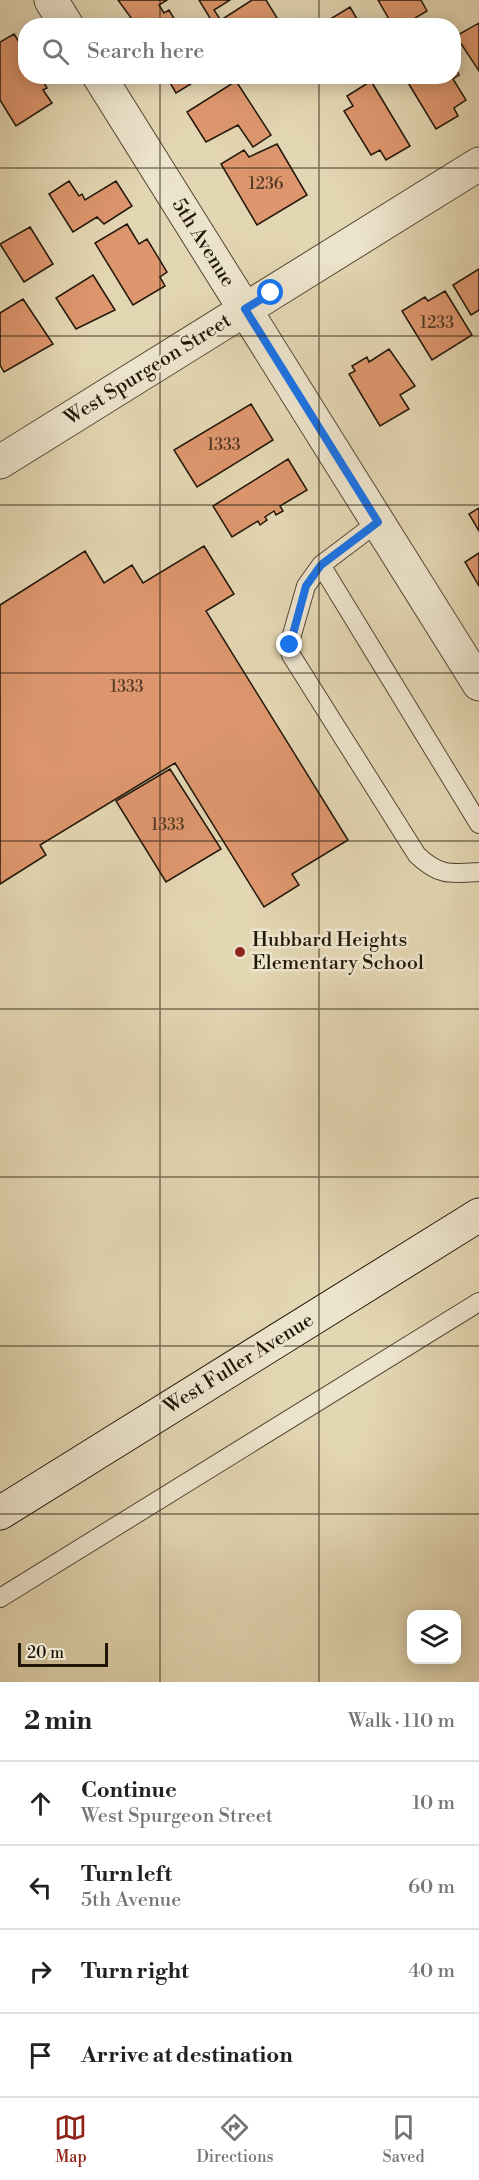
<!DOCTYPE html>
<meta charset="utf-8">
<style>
:root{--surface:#fff;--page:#f6f6f6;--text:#202124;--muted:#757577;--line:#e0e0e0;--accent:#8f2418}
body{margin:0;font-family:"Libre Bodoni",serif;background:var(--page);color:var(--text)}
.controls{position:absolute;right:18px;bottom:18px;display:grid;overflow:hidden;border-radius:12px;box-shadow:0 3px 15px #0003}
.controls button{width:54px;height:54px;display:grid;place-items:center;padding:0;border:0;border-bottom:2px solid var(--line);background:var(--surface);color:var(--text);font:30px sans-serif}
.scale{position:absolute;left:18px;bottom:15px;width:90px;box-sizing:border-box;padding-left:6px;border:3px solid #211709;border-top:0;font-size:16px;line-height:21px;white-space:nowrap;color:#211709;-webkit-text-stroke:4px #ede4cd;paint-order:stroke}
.stop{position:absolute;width:18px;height:18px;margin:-14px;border:4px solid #1a73e8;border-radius:50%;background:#fff}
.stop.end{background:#1a73e8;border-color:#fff;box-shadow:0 2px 6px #0008}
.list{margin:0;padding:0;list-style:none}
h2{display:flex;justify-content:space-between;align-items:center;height:78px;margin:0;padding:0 24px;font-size:26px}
h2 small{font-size:20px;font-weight:400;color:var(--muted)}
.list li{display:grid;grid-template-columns:39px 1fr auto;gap:18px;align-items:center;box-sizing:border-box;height:84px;padding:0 24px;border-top:2px solid var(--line)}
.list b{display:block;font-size:22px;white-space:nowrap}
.list p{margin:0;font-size:20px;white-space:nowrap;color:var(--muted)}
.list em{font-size:20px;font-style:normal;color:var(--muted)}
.icon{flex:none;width:33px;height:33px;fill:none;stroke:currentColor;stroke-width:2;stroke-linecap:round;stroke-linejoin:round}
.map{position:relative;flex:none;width:479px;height:1682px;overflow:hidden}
.search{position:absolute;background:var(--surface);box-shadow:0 3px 15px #0003;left:18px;right:18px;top:18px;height:66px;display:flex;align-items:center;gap:15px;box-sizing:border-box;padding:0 21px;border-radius:24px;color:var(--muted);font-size:22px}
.sheet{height:414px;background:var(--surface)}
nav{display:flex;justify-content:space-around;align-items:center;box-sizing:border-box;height:84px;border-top:2px solid var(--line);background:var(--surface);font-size:16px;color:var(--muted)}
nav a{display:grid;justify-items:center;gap:3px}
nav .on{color:var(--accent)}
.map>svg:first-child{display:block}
.building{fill:#dd966d;stroke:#211709;stroke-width:1.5}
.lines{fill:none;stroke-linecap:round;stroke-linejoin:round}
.lane-casing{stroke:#524733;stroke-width:20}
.street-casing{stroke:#524733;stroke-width:35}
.secondary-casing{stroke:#211709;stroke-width:35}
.lane{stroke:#ede4cd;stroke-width:18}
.street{stroke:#ede4cd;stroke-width:33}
.secondary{stroke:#ede4cd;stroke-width:33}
.route{stroke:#1a73e8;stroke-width:8}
.grid{fill:none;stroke:#211709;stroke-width:1.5;stroke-opacity:0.55}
.poi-dot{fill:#8f2418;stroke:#ede4cd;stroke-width:2}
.labels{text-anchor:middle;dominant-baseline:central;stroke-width:5;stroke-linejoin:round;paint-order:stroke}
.number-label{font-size:16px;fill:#503722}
.street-label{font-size:20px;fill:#211709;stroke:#ede4cd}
.poi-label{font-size:20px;fill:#211709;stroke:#ede4cd;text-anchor:start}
</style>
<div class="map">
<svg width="479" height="1682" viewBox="0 0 479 1682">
<rect width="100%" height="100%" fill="#e3d6b2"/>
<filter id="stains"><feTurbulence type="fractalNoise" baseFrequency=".00333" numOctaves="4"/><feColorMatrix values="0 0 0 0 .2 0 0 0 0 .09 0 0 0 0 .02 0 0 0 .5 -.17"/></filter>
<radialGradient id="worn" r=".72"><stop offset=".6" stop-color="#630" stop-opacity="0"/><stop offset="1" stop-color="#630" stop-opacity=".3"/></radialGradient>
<!-- building -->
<path class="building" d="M118,0h49l-8,5 5,8 5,-3 9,15 -41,1z
M199,0h31l-16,10 6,9 -7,4z
M252,0h14l16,26h-53l-5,-8z
M378,0h43l6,11 -25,15h-9z
M350,7l11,19h-42z
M479,23v48l-23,-35z
M14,34l12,19v23h14l7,12 -4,2 9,13 -36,23 -16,-26v-58z
M454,65l5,10 -6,4 13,21 -12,8 4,8 -22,13 -32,-53h50z
M166,76h38l-28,17z
M236,81l35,54 -18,12 -15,-22 -32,17 -19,-30z
M371,81l39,65 -24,14 -6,-10 -9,5 -27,-44 9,-5 -6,-10z
M277,144l30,51 -50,30 -36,-61 23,-14 5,7z
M69,181l10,15 3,-2 3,6 31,-19 16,25 -28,18 -7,-7 -24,15 -24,-38z
M127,224l12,20 8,-5 20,33 -7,5 5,9 -32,19 -38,-62z
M30,227l23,37 -29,18 -24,-38z
M479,269v41l-8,5 -18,-30z
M93,275l22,35 -39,19 -20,-31z
M445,291l27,44 -40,25 -30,-49 23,-14 3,4z
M23,299l30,45 -49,28 -4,-7v-52z
M389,349l26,37 -15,9 9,14 -29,17 -31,-52 6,-3 -3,-5 15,-9 2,5z
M251,404l22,36 -76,47 -23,-37z
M288,459l19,31 -27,16 3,5 -7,4 -2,-4 -9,6 2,3 -7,5 -2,-4 -26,16 -19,-31z
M479,508v23l-10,-17z
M204,546l30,48 -28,17 142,229 -56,34 7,11 -35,22 -89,-144 -135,82 6,10 -46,29v-279l85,-54 19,32 28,-18 11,18z
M479,553v33l-14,-24z
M170,769l51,80 -55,33 -50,-81z"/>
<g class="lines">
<defs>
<path id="lane" d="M378,522l-57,43 -15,21 -17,59 2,10 126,200c22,21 33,19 62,17
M321,565l158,259
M0,1598l479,-296"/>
<path id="street" d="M51,0l16,26
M99,76l380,608
M0,462l479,-298"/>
<path id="secondary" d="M0,1513l479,-298"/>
</defs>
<!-- lane casing -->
<use href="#lane" class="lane-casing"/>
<!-- street casing -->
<use href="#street" class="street-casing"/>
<!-- secondary casing -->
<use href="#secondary" class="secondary-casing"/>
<!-- lane -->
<use href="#lane" class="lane"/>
<!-- street -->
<use href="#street" class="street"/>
<!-- secondary -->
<use href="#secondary" class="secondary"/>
</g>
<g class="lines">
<!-- route -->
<path class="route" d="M271,293l-26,16 133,213 -57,43 -15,21 -16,59"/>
</g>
<!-- grid -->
<path class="grid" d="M160,0v26M319,0v26M160,76v1606M319,76v1606M0,168h479M0,336h479M0,505h479M0,673h479M0,841h479M0,1009h479M0,1177h479M0,1346h479M0,1514h479"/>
<!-- markers -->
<circle class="poi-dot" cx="240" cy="952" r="6"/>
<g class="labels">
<!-- number labels -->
<g class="number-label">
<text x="266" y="184">1236</text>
<text x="437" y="323">1233</text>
<text x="224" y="445">1333</text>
<text x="127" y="687">1333</text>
<text x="168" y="825">1333</text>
</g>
<!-- street labels -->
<g class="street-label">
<text transform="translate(203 243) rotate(58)">5th Avenue</text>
<text transform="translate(148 370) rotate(-32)">West Spurgeon Street</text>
<text transform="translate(239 1364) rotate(-32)">West Fuller Avenue</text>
</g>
<!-- poi labels -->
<g class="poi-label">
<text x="252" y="940">Hubbard Heights<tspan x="252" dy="23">Elementary School</tspan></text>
</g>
</g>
<rect width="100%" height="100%" filter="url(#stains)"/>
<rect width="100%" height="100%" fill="url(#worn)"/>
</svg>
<div class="controls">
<button><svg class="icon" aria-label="layers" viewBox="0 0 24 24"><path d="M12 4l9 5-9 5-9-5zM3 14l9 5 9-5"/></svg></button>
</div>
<div class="scale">20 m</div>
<div class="stop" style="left:271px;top:293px"></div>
<div class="stop end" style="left:290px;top:645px"></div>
<div class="search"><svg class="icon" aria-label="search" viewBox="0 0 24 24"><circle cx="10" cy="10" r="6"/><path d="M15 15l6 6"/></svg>Search here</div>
</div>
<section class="sheet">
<h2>2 min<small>Walk · 110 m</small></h2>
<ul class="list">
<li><svg class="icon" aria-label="ahead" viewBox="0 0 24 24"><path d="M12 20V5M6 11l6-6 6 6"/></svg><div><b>Continue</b><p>West Spurgeon Street</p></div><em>10 m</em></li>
<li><svg class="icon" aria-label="left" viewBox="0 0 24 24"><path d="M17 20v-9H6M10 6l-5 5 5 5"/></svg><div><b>Turn left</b><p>5th Avenue</p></div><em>60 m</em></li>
<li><svg class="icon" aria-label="right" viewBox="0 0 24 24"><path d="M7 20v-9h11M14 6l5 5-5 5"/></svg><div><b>Turn right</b></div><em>40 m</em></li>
<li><svg class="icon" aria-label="arrive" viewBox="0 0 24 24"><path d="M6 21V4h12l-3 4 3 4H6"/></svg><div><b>Arrive at destination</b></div></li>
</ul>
</section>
<nav>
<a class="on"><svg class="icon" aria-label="map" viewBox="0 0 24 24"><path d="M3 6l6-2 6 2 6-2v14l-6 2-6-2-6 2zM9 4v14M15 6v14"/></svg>Map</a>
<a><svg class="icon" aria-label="directions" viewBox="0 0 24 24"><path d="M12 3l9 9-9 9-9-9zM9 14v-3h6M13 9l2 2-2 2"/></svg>Directions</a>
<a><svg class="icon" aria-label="saved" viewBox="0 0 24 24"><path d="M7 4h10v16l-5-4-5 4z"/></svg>Saved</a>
</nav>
